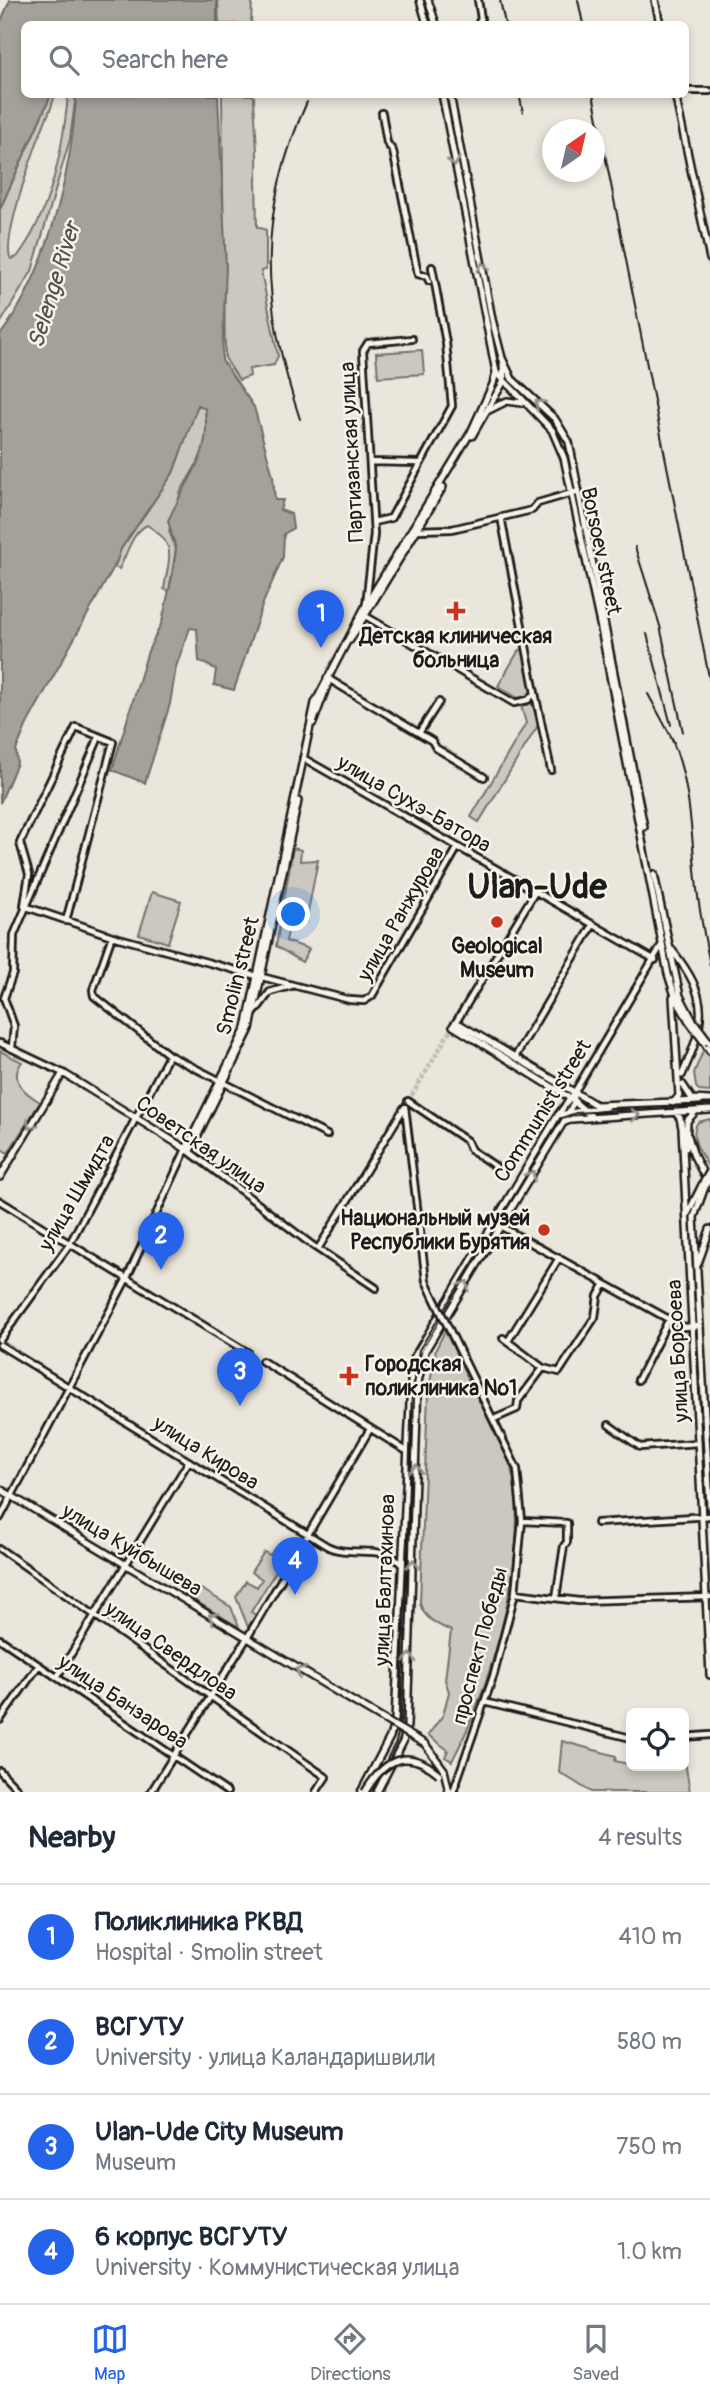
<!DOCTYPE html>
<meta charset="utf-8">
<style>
:root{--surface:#fff;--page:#f6f6f7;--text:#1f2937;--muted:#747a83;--line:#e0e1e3;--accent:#2563eb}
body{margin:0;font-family:Pangolin,sans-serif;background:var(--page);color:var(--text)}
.controls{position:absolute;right:21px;bottom:21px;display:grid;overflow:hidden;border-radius:10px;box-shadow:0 4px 10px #0003}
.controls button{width:63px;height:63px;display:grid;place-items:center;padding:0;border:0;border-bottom:2px solid var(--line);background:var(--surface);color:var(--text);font:35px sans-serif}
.compass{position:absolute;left:542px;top:119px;width:63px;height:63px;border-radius:50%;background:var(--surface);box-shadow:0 4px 10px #0003;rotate:34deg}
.you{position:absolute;left:294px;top:915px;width:24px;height:24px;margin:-18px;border:5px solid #fff;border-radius:50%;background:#1a73e8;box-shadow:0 0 0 10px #1a73e833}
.badge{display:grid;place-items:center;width:46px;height:46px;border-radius:50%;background:var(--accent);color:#fff;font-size:23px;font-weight:700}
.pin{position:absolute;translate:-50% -58px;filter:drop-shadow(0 2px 4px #0008)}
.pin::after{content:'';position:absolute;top:37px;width:24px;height:21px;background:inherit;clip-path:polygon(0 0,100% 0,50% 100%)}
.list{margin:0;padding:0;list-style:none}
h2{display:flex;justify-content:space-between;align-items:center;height:91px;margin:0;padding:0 28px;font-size:30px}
h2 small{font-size:23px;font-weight:400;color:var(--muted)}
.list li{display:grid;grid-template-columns:46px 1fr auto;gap:21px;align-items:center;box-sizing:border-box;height:105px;padding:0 28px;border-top:2px solid var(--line)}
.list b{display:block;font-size:26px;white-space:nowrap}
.list p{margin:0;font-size:23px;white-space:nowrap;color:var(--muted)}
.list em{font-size:23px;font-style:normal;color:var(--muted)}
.icon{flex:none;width:38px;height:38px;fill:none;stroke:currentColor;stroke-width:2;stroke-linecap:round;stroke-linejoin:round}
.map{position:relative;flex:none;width:710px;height:1792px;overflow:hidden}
.search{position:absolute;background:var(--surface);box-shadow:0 4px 10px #0003;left:21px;right:21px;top:21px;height:77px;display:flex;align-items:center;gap:18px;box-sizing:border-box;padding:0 24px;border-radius:10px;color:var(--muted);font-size:26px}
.sheet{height:511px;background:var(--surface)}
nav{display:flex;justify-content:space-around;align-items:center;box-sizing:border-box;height:98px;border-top:2px solid var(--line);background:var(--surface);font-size:19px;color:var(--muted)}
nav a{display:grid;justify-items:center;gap:4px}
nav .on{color:var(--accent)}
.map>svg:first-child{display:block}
.green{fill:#ccc8c0;stroke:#74726e;stroke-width:2}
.water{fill:#a3a19a;stroke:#6d6c68;stroke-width:2}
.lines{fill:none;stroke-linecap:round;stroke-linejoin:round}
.minor-tunnel{stroke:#c1beb6;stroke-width:4.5;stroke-dasharray:4.5 2;stroke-linecap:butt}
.minor-casing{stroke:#1c1c1c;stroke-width:10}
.major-casing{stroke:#1c1c1c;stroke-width:10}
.minor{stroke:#f7f3e8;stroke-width:4.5}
.major{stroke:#f7f3e8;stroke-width:5}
.tram{stroke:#1c1c1c;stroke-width:2}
.rail{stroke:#1c1c1c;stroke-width:2}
.minor-bridge-casing{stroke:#1c1c1c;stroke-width:10;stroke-linecap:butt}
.major-bridge-casing{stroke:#1c1c1c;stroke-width:10;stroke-linecap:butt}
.minor-bridge{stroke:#f7f3e8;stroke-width:4.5}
.major-bridge{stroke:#f7f3e8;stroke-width:5}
.oneway{stroke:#94928c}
.poi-dot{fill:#c8321e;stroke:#f7f3e8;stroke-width:2.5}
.labels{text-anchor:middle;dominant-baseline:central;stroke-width:5;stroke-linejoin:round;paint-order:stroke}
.street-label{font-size:21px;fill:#1c1c1c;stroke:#f7f3e8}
.poi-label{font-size:21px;font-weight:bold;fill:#1c1c1c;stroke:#f7f3e8}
.water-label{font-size:23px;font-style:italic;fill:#52514e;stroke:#f7f3e8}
.town-label{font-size:35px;font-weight:bold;fill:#1c1c1c;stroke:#f7f3e8}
</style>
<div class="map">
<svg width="710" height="1792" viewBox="0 0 710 1792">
<rect width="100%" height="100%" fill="#eae6dc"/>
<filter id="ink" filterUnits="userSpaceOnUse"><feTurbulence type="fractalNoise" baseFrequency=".0143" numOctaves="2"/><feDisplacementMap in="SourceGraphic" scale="14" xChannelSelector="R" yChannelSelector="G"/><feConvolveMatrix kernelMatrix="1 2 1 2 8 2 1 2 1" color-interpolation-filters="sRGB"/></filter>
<g filter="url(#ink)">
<!-- green -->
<path class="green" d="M218,0h34l-1,24h-32z
M51,95l3,3 -3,10c-12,25 -51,134 -40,151l6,-2c34,-44 46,-108 51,-162h8l-6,44 -38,132 -32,53v-115z
M222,95h30l2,2c0,17 6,71 2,81l1,49 9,3v40l-5,1 17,85 -4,9 -25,4 1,7 -11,4 -14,-22z
M422,350l2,24 -46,3 -2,-24z
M201,404l4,5 2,28 -2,13 -24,41 -12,40 7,18 -7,42 -5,-2c5,-32 14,-45 -17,-64 -16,8 -20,30 -28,44l-5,-2 7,-18 52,-76 23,-65z
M527,649l5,26v30l8,17 -61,100 -8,-5 55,-94 -7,-24 -21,-13 21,-36z
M293,848l8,2 -1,11 18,-1 -12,62 -15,-5 -5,24 23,8 -7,13 -26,-16z
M152,892l29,9 -13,42 -29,-9z
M705,1046l5,9v37l-10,-1 -4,-4 -2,-14z
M0,1051l22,11c-14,18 3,31 18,40l-32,51 -8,-5z
M710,1119v46l-1,3c-8,-13 -21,-32 -11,-46z
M445,1331l65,133c23,83 -18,222 -58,297l-7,-4 3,-7 -20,-15 15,-20 6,-23 -4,-12 6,-49c-13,-6 -28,-13 -31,-28l8,-209 8,-45z
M274,1549l11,7 -34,56 5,3 -8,12 -12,-30 10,-16 11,6 5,-8 -11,-7 13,-20 6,3z
M198,1587l33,20 8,20 -45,-27 -1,-5z
M562,1741l54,15 -1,5 25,6 44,-1v-11l6,37h-99l-32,-20z"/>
<!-- water -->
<path class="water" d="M10,0h207v24h-193v70l27,1 -51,114v-186z
M76,95h142l8,172 -4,93 32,47 19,69 2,24h8l-3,10 11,4 2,14 -9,6 -1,23 -20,46 -29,87 -20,-5 2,-16 -17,-8 -2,-32 -7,-1 -14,39 -6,37 -25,79 -33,-13 36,-119 14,-29 11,-50 3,-23 -8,-28c18,-42 44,-64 37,-112l-7,-4 -25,68 -52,76 -5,14 -89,161 -11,26 1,13 -17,40v-468c47,-60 72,-165 76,-240z"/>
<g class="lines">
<!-- minor-tunnel -->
<path class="minor-tunnel" d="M405,1107l48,-81"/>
<defs>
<path id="minor" d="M478,24l3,-5 -3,-19
M686,91h24
M382,113l5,30 6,8 25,123 9,2 2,5
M371,462l48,1
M501,517l34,176
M374,522l17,-4 61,-112 -6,-63 -14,-76
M416,530l36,-1 80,-19 6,-7 41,-12
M366,604l8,-70 -11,-183 5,-8 44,-4
M362,614l152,89 14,-3 7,-7 16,77
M327,678l105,63 4,7 48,29
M419,733l20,-31
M303,758l352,202
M24,906l5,-32 -9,-31 56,-116 37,15 -47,179
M24,906l88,30 145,40
M112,936l-19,54 1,6 75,59 158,80
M262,977l88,23 14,1 8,-5 86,-149
M255,1012l15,-20 21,-6
M456,1022l79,-130
M0,1043l63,30
M12,1047l2,-21 -10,-28 9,-25 1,-38 85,-198
M515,1057l78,-132
M408,1101l59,40 4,9 24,16
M405,1107l21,174 7,15
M558,1115l16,-22 87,-147
M563,1122l11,-20v-9
M0,1201l247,151
M500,1226l183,101 17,-1
M318,1249l86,-141
M449,1329l68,140 5,52 -7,72 -21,81 -41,118
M503,1338l40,30 16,4 36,-55 3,-21 7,-12
M0,1340l69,-95 100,-190
M508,1341l51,-83
M0,1345l327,201c22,12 58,-3 74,18
M262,1361l143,89
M638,1380l31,-61
M494,1419l23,-10 1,-8 25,-33
M609,1425l31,22 58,-4
M0,1518l126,-238 60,-131 126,96 64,43
M522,1521l45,2v19l-3,4 -8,52
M597,1523l113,-7
M0,1549l326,228 -10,15
M515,1593l64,8 131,-4
M0,1639l227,153
M57,1677l132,-216
M484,1702l147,36
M0,1720l39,-55
M684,1737l26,-2
M0,1771l20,21
M151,1792l96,-154 123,-209"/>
<path id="major" d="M420,0l7,24
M428,0l8,24
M655,0l5,24
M442,94l54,278 56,58 12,28 36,166 68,350 8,25 13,22
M450,94l42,225 10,39 10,21 43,40 14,23 75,385
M675,94l35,165
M489,410l18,-9 15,2
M480,422l24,-41 -1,-17
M472,436l9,-16
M350,640l93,-153
M313,723l15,-40
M654,874l26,122 12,23
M672,950c38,48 34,71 10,125
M673,997l6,99 -6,7
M704,1042l6,9
M683,1085l9,14 18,1
M675,1112l5,6 2,10 28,547
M591,1116l-21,-18 -117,-72 3,-4 140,83 105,-4
M688,1136l6,20 16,31
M686,1148l1,-27 8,-9
M190,1151l60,-122 48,-228
M0,1177l63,-104 123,76 60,-121 69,-325 51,-98 105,-173 22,-48 3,-12
M705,1187l-11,30 16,290
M687,1215l15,-30
M698,1264l12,-35
M0,1489l354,213
M444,1770l5,22
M361,1792l29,-55 5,-17 17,-359 146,-246 48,-8
M377,1792l26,-50 4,-16 11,-344 7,-31 138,-228 9,-4 138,-9"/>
</defs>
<!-- minor casing -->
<use href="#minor" class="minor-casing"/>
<!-- major casing -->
<use href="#major" class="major-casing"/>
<!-- minor -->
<use href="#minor" class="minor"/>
<!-- major -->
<use href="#major" class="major"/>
<!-- tram -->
<path class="tram" d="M370,1792l26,-50 5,-21 11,-330 7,-41 143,-232 14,-5 134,-9"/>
<!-- rail -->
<path class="rail" d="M500,0l5,24
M578,0l5,24
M519,94l4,18
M593,94l117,588
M300,419c-39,-116 -44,-204 7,-317
M635,547l25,79 23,106
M647,634l24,91
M648,694l26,48
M670,735c22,49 21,102 27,154 3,25 8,51 13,76"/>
<defs>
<path id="minor-bridge" d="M433,1296l16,33"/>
<path id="major-bridge" d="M692,1019l18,24
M689,1021l15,21
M702,1185l8,-14
M705,1187l5,-8
M354,1702l71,42 19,26
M365,1792c19,-32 41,-46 74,-18"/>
</defs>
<!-- minor-bridge casing -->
<use href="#minor-bridge" class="minor-bridge-casing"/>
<!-- major-bridge casing -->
<use href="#major-bridge" class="major-bridge-casing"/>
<!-- minor-bridge -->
<use href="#minor-bridge" class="minor-bridge"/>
<!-- major-bridge -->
<use href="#major-bridge" class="major-bridge"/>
</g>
<!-- one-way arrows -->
<defs><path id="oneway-chevron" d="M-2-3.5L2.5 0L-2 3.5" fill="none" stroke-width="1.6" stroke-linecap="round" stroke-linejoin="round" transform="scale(1.75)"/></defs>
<g class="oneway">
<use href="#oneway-chevron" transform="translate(454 162) rotate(79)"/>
<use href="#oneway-chevron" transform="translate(483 267) rotate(-99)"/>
<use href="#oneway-chevron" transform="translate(539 404) rotate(-138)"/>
<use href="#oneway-chevron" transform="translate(635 1115) rotate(-4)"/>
<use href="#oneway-chevron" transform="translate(31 1125) rotate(121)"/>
<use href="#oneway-chevron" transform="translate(531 1175) rotate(-59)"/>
<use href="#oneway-chevron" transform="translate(465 1285) rotate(-58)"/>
<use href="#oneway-chevron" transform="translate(416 1469) rotate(-88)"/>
<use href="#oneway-chevron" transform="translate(413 1564) rotate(-88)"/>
<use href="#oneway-chevron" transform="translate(213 1617) rotate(-149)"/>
<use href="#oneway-chevron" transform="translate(410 1658) rotate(-87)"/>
<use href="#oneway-chevron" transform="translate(300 1671) rotate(-150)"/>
</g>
</g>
<!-- markers -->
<g class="poi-dot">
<path d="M452.5 600.5h7v7h7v7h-7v7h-7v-7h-7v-7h7z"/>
<circle cx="497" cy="922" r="7"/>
<circle cx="544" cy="1230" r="7"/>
<path d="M345.5 1365.5h7v7h7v7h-7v7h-7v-7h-7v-7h7z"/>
</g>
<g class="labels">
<!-- street labels -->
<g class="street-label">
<text transform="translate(352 452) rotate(-93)">Партизанская улица</text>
<text transform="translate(601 551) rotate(78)">Borsoev street</text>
<text transform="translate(414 804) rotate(30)">улица Сухэ-Батора</text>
<text transform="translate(401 914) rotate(-60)">улица Ранжурова</text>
<text transform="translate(238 976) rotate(-76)">Smolin street</text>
<text transform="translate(543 1111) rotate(-58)">Communist street</text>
<text transform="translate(201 1145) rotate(35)">Советская улица</text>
<text transform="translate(77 1193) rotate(-60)">улица Шмидта</text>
<text transform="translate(678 1351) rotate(-93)">улица Борсоева</text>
<text transform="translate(206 1453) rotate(32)">улица Кирова</text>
<text transform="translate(132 1550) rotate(31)">улица Куйбышева</text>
<text transform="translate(385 1580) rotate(-88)">улица Балтахинова</text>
<text transform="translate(480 1646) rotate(-75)">проспект Победы</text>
<text transform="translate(171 1651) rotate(35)">улица Свердлова</text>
<text transform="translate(123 1702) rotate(34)">улица Банзарова</text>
</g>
<!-- poi labels -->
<g class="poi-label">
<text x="456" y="636">Детская клиническая<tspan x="456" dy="24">больница</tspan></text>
<text x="497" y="946">Geological<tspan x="497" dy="24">Museum</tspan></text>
<text x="530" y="1218" text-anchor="end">Национальный музей<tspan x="530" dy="24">Республики Бурятия</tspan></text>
<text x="365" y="1364" text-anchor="start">Городская<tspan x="365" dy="24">поликлиника №1</tspan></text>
</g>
<!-- water labels -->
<g class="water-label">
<text transform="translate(54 285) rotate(-73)">Selenge River</text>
</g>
<!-- town labels -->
<g class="town-label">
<text x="537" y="887">Ulan-Ude</text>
</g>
</g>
</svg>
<div class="controls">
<button><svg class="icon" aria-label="locate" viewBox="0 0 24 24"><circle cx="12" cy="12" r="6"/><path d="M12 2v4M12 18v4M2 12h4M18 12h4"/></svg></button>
</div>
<svg class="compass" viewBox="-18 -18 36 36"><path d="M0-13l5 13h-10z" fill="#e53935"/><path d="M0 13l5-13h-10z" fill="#747a83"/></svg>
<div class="you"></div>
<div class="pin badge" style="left:321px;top:648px">1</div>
<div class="pin badge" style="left:161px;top:1270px">2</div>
<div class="pin badge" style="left:240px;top:1406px">3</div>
<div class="pin badge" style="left:295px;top:1595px">4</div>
<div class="search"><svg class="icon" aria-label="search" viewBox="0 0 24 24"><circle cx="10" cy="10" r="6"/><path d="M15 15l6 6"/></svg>Search here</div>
</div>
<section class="sheet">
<h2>Nearby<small>4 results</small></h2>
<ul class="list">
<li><span class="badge">1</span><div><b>Поликлиника РКВД</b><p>Hospital · Smolin street</p></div><em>410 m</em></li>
<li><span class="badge">2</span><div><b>ВСГУТУ</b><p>University · улица Каландаришвили</p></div><em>580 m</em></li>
<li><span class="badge">3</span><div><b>Ulan-Ude City Museum</b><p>Museum</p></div><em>750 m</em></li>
<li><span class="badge">4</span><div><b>6 корпус ВСГУТУ</b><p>University · Коммунистическая улица</p></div><em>1.0 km</em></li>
</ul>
</section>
<nav>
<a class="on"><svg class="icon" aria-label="map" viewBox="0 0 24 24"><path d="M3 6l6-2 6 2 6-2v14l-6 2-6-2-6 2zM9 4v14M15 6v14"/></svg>Map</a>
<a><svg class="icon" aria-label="directions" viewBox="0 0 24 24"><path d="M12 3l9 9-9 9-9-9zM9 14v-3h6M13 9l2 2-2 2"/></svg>Directions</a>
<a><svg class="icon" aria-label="saved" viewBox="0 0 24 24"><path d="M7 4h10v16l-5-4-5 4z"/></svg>Saved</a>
</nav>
